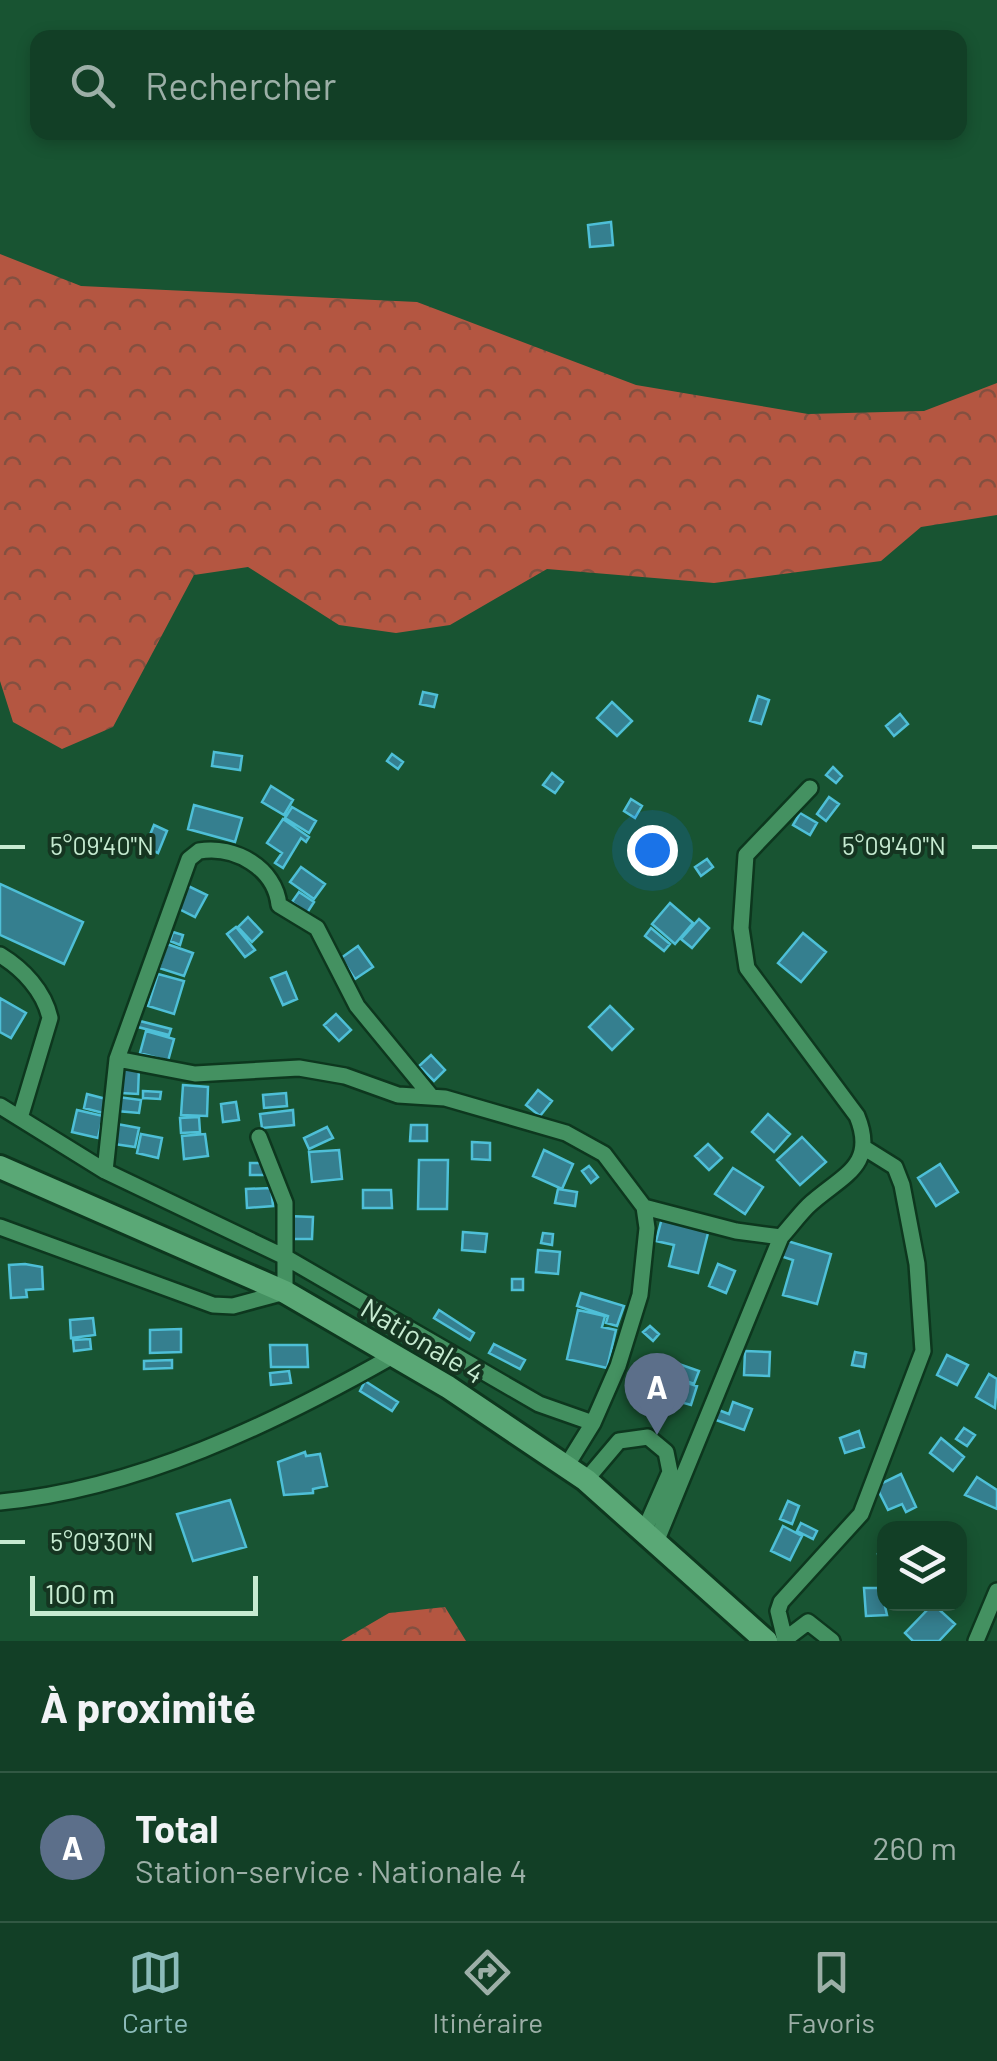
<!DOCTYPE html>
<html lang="fr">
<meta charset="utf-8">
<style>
:root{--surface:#123f26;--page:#1b462e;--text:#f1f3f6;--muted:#9cafa7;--line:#315843;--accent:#8bbbb9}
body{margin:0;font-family:Barlow,sans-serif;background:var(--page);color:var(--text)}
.controls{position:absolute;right:30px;bottom:30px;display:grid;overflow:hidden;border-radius:20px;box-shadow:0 5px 15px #0003}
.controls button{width:90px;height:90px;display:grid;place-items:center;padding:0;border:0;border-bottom:2px solid var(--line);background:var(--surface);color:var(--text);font:50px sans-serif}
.scale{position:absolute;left:30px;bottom:25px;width:228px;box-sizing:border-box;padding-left:10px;border:5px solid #c6ebd1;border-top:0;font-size:28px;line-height:35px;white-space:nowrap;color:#c6ebd1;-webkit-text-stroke:8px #153521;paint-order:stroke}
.you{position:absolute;left:652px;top:850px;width:35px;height:35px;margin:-25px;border:8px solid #fff;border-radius:50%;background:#1a73e8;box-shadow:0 0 0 15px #1a73e833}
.badge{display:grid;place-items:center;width:65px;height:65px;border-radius:50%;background:var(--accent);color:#fff;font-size:32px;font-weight:700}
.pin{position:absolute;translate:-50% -82px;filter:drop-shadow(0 2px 5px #0008)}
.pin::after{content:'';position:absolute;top:52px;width:35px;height:30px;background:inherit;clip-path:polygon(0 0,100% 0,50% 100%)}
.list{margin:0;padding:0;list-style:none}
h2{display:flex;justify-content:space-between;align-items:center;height:130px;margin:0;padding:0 40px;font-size:42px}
h2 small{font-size:32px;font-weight:400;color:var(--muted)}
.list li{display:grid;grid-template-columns:65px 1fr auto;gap:30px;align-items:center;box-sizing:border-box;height:150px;padding:0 40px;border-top:2px solid var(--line)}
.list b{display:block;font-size:38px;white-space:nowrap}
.list p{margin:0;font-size:32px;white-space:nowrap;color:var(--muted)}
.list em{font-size:32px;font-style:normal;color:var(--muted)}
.icon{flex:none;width:55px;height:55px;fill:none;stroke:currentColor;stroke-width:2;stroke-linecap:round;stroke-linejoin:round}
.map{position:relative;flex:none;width:997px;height:1641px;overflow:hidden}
.search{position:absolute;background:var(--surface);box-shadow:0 5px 15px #0003;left:30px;right:30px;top:30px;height:110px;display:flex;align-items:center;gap:25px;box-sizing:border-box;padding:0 35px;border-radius:20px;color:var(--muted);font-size:38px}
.sheet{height:280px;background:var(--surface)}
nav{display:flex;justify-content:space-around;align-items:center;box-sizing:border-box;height:140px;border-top:2px solid var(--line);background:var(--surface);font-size:28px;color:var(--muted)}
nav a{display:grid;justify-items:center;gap:5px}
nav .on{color:var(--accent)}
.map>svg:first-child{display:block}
.forest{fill:url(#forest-crowns)}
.building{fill:#357f8f;stroke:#4ebfd7;stroke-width:2.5}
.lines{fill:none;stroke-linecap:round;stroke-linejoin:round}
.minor-casing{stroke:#0d371e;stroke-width:20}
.highway-casing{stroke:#0d371e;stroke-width:28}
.minor{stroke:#449161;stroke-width:15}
.highway{stroke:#5aa876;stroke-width:22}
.ticks{fill:none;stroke:#c6ebd1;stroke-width:4}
.labels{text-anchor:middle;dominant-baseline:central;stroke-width:8;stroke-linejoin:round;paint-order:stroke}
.street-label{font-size:28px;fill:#c6ebd1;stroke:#153521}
.ticks-label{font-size:25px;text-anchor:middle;fill:#c6ebd1;stroke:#153521;stroke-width:8;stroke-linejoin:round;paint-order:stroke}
</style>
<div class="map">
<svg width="997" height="1641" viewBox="0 0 997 1641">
<defs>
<pattern id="forest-crowns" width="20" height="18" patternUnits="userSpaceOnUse" patternTransform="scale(2.5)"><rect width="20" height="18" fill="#b45641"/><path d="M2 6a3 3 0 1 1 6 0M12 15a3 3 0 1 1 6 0" fill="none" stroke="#845040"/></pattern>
</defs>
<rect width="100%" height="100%" fill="#185432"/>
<!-- forest -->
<path class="forest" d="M0,254l81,32 336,16 219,83 172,29 116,-3 73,-28v132l-76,12 -40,34 -167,22 -167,-14 -97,56 -54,8 -57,-8 -91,-58 -54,8 -81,152 -51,22 -49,-27 -13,-41z
M445,1607l21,34h-125l48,-28z"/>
<!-- building -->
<path class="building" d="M611,222l2,23 -23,2 -2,-22z
M423,692l14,3 -3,12 -14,-3z
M758,696l11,4 -8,24 -11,-3z
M612,702l20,19 -15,15 -20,-18z
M900,714l8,10 -14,12 -8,-10z
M214,752l28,4 -2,14 -28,-4z
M392,754l11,8 -5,7 -11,-8z
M833,767l9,9 -6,7 -10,-8z
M552,773l11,9 -8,11 -12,-8z
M271,786l22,14 -9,15 -22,-13z
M829,797l10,7 -13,17 -9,-7z
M631,799l11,7 -7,12 -11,-7z
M194,805l48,13 -7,24 -47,-13z
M292,807l24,14 -7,12 -24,-15z
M800,813l17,10 -7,12 -17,-10z
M283,819l26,18 -3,5 -5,-4 -18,30 -8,-5 7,-10 -15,-10z
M154,825l13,6 -9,22 -13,-6z
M707,859l6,8 -12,9 -6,-9z
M301,867l24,17 -11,15 -24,-17z
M0,884l83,38 -19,42 -64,-29z
M186,885l21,10 -12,22 -20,-10z
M299,892l15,10 -7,11 -15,-11z
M670,903l23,20 -18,21 -23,-20z
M248,917l14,15 -10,10 -14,-15z
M699,919l10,9 -17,20 -11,-9z
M236,927l19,23 -10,7 -18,-23z
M651,928l19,16 -6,7 -19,-15z
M173,932l10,3 -3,10 -10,-4z
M803,933l23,19 -25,30 -23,-19z
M167,944l26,9 -9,23 -25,-8z
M358,946l15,21 -18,12 -14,-21z
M286,972l11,27 -14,6 -12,-27z
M158,974l26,7 -10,33 -26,-8z
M0,998l26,15 -15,25 -11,-6z
M610,1006l23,23 -21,21 -23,-23z
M336,1014l15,16 -12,11 -15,-16z
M136,1020l35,9 -2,6 -35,-9z
M146,1031l28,8 -6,22 -28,-8z
M431,1055l14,15 -11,11 -15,-15z
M122,1067l17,1 -1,26 -17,-1z
M183,1085l25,2 -1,29 -26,-1z
M538,1090l14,11 -12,15 -14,-11z
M143,1091l18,1 -1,7 -17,-1z
M286,1093l1,13 -23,2 -1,-13z
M87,1094l19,5 -3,14 -19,-5z
M118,1097l23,3 -2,13 -22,-2z
M236,1102l3,18 -16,2 -2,-18z
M77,1110l26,6 -5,22 -26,-6z
M293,1110l1,15 -32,3 -2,-14z
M768,1114l22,20 -16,18 -22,-20z
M199,1117l1,15 -19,1 -1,-15z
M117,1124l22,4 -4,19 -21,-3z
M411,1125h16v16h-17z
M327,1127l6,11 -24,11 -5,-11z
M141,1134l21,4 -4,20 -21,-5z
M205,1134l3,22 -24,3 -2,-23z
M802,1137l24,25 -26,23 -23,-25z
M472,1142l18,1v17l-18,-1z
M708,1144l14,14 -13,12 -14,-14z
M339,1150l3,29 -30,3 -3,-30z
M544,1150l29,14 -11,25 -29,-13z
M419,1160h29l-1,49h-29z
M250,1163h15v12h-15z
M940,1164l18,28 -22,14 -18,-28z
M589,1166l9,11 -7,6 -9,-12z
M733,1168l30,19 -18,27 -30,-20z
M271,1188l2,18 -26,2 -1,-19z
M558,1189l19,3 -2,14 -20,-3z
M363,1190h28l1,18h-29z
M663,1214l47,11 -12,48 -29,-7 5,-21 -18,-4z
M287,1216l26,1 -1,22h-25z
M463,1232l24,2 -2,18 -23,-2z
M543,1233l10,1 -1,11 -11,-2z
M784,1240l47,14 -14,50 -34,-9 10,-35 -13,-4z
M538,1250l22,2 -2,22 -22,-2z
M25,1264l17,3 1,22 -17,1 1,7 -16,1 -2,-33z
M718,1264l17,7 -9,22 -17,-7z
M512,1279h11v11h-11z
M581,1293l43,13 -7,20 -11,-3 2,-7 -31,-10z
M439,1310l35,23 -4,7 -36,-22z
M578,1310l27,6 -3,11 14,3 -9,38 -40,-9z
M93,1318l2,17 -24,3 -1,-18z
M650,1326l9,8 -6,7 -10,-9z
M181,1329v23l-31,1v-23z
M90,1339l1,10 -17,2 -1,-11z
M494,1344l31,16 -5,9 -31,-16z
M270,1345h37l1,22h-37z
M745,1351l25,1 -1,24 -25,-1z
M855,1352l11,2 -2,13 -12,-2z
M947,1355l21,10 -11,20 -20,-10z
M172,1360v8l-28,1v-8z
M676,1363l23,8 -5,13 -23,-9z
M289,1371l2,12 -20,2 -1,-12z
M989,1374l8,5 -2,29 -19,-11z
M668,1377l29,9 -6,19 -29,-8z
M365,1381l33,21 -6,9 -32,-20z
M733,1402l19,7 -8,21 -31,-11 3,-10 13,5z
M964,1428l11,7 -8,11 -11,-7z
M859,1431l5,16 -19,6 -5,-15z
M941,1438l23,19 -11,14 -23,-18z
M305,1452l1,4 14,-2 7,32 -14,3v4l-29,2 -6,-33z
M901,1474l15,33 -10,5 -4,-8 -14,6 -12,-24z
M977,1477l20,13v19l-32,-14z
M230,1500l16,47 -53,14 -16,-47z
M788,1501l11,5 -7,18 -12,-5z
M801,1523l16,8 -4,8 -16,-8z
M783,1526l19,10 -12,24 -19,-9z
M884,1553v18l-3,1 -3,-18z
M864,1588h17l6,27 -21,1z
M933,1604l22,20 -16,17h-26l-8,-8z"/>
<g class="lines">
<defs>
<path id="minor" d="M0,955c23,14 44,36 50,63l-30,100
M117,1059l78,15 104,-6 46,8 53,19 47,3 121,35 38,21 40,53 3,21 -7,67 -22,71 -25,57 -26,42
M0,1106l105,65 180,86 254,147 54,19
M105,1171l12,-112 72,-200 10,-8c36,-6 76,17 80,54l38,23 40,78 74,90
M644,1207l92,24 45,6
M0,1227l213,78 20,1 52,-14v-89l-26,-66
M586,1480l33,-39 29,-4 18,15 4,20 -25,57
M0,1502c137,-13 273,-78 391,-145
M657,1540l124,-303c9,-10 18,-22 27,-31 32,-30 70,-39 49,-90l-110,-148 -6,-40 5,-73 64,-67
M785,1640l-7,-29 3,-9 80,-88 62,-163 -6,-87 -15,-79 -7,-18 -32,-20
M783,1641l25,-19 24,19
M976,1641l21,-50"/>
<path id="highway" d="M0,1167l285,125 163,95 138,93 180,161"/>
</defs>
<!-- minor casing -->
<use href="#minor" class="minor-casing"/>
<!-- highway casing -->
<use href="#highway" class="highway-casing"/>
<!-- minor -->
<use href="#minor" class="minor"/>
<!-- highway -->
<use href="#highway" class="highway"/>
</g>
<!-- ticks -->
<path class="ticks" d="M0,847h25M972,847h25M0,1542h25"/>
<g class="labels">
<!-- street labels -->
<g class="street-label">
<text transform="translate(423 1340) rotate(31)">Nationale 4</text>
</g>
</g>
<g class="ticks-label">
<text x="102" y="855">5°09'40"N</text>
<text x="894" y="855">5°09'40"N</text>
<text x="102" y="1551">5°09'30"N</text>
</g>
</svg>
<div class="controls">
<button><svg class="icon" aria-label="layers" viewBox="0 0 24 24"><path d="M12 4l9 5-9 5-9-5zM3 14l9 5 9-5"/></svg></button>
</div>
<div class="scale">100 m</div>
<div class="you"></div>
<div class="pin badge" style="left:657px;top:1435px;background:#5c6f8a">A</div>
<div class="search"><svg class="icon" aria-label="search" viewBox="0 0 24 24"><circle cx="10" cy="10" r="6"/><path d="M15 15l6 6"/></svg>Rechercher</div>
</div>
<section class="sheet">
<h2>À proximité<small></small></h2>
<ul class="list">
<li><span class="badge" style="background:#5c6f8a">A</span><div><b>Total</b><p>Station-service · Nationale 4</p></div><em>260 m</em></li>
</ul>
</section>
<nav>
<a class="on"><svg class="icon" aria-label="map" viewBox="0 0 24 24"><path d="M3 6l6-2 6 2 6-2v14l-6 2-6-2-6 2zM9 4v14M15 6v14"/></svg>Carte</a>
<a><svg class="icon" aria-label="directions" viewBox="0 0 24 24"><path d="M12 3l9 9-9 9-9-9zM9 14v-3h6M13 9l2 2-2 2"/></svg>Itinéraire</a>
<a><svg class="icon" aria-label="saved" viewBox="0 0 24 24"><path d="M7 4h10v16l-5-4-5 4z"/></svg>Favoris</a>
</nav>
